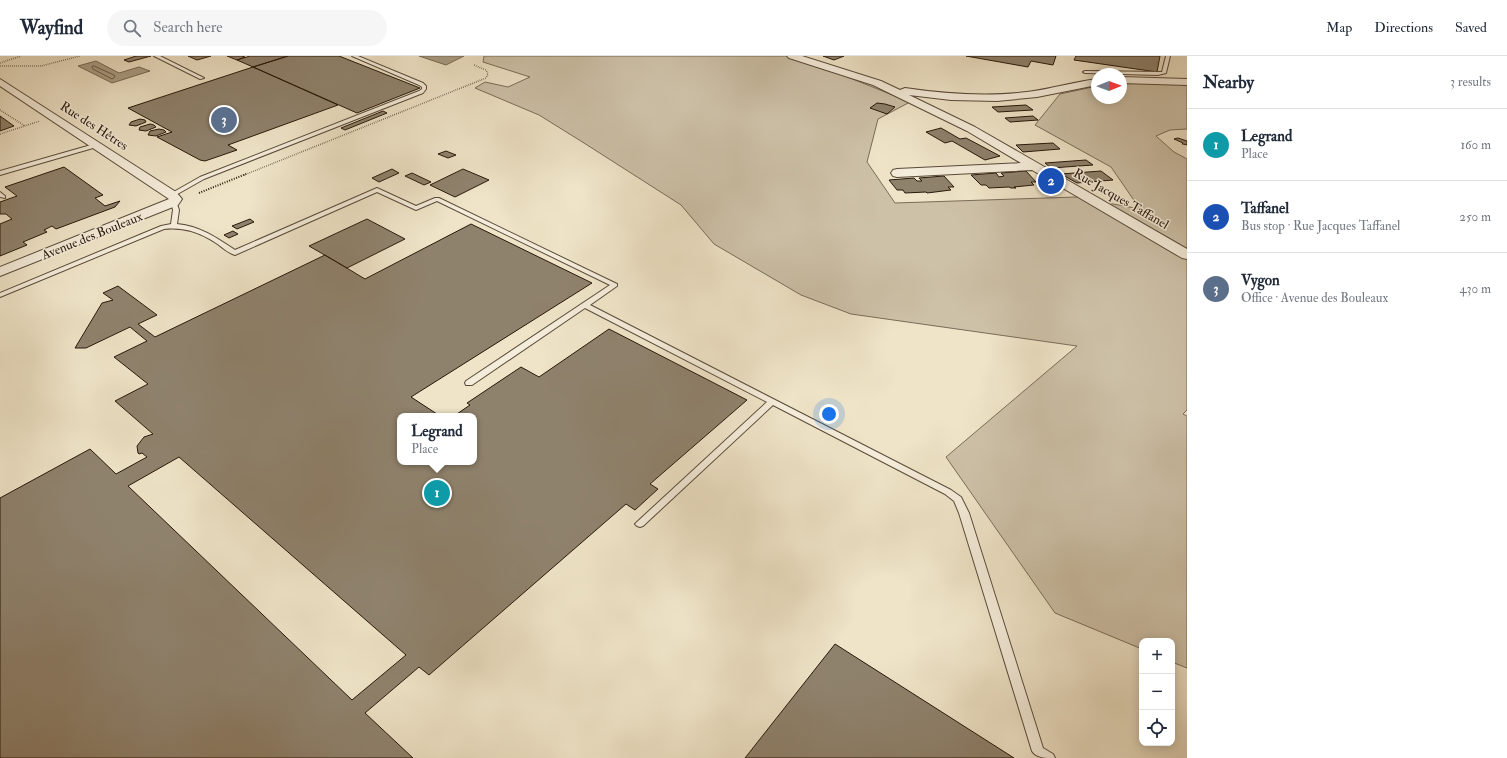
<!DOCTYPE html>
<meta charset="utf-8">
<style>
:root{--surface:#fff;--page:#f6f6f7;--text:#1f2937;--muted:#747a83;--line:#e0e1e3;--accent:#0b8043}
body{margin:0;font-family:"IM FELL Double Pica",serif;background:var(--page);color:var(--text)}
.controls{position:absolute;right:12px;bottom:12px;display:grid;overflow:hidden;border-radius:8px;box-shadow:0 2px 10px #0003}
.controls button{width:36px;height:36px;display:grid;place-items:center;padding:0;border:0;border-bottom:1px solid var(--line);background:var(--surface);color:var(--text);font:20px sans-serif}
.compass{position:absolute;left:1091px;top:12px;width:36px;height:36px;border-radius:50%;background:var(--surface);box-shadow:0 2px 10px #0003;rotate:89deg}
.you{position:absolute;left:829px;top:358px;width:14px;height:14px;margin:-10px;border:3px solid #fff;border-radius:50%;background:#1a73e8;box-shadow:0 0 0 6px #1a73e833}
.badge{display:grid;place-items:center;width:26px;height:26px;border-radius:50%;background:var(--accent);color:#fff;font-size:13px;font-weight:700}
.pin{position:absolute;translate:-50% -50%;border:2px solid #fff;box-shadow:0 1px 4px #0006}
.popup{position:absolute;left:397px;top:357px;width:80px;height:52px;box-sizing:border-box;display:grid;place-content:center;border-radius:8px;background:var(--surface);filter:drop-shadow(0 1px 3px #0005);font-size:13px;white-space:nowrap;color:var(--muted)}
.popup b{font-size:15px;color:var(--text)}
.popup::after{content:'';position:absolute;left:50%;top:100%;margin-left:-8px;border:8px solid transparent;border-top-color:var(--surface)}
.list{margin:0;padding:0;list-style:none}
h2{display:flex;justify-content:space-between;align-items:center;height:52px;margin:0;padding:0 16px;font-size:17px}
h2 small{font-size:13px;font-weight:400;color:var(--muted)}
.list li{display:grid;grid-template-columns:26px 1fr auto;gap:12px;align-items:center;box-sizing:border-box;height:72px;padding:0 16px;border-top:1px solid var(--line)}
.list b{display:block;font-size:15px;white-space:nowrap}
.list p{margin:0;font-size:13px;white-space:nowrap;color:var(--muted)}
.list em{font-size:13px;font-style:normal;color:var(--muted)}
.icon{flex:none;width:22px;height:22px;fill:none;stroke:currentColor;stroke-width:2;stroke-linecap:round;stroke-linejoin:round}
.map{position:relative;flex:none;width:1187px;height:702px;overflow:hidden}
header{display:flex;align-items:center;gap:24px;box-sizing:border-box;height:56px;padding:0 20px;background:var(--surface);border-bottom:1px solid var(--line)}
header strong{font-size:19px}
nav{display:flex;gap:22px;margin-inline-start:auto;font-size:14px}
.search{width:280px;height:36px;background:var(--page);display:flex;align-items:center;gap:10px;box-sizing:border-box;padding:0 14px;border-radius:22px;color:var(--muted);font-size:15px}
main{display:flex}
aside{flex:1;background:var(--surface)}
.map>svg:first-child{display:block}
.green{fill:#cdc1a8;stroke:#7a6c59}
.water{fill:#ab9f87;stroke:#776955}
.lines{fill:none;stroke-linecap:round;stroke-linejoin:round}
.shore{stroke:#6a5c48;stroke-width:1}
.building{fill:#8f826d;stroke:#28180a;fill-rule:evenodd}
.service-casing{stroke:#5a4b3a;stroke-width:2}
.minor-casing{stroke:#5a4b3a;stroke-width:2}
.path-far1{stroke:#28180a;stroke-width:1.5;stroke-dasharray:0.5 1.5;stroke-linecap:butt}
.path{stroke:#28180a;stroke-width:2;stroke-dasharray:1 1.5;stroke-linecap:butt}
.service{fill:#f5eddb;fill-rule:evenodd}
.minor{fill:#f5eddb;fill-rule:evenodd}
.labels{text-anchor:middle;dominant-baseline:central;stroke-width:3;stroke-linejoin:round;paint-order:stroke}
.far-street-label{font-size:13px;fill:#28180a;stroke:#f5eddb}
</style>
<header>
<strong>Wayfind</strong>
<div class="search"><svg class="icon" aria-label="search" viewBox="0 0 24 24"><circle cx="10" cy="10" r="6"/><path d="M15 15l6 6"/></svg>Search here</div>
<nav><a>Map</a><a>Directions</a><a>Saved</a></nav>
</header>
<main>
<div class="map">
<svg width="1187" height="702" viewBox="0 0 1187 702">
<rect width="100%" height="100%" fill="#efe4c8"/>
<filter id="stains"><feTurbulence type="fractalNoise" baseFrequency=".005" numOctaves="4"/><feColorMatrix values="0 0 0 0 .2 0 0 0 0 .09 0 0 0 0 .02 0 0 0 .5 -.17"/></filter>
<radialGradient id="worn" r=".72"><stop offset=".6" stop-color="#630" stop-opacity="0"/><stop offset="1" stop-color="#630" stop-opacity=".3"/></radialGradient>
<!-- green -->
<path class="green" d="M484,0h306l25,8 95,38 -32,17 -11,43 28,41 181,-6 64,12 -29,-42 -76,-42 25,-31 37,-8v12h24v-14l31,-1 35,2v44l-17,1 -14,6 18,16 13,7v251l-4,4 4,2v252l-15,-6v-21h-30v8l-87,-36 -109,-156 131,-111 -226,-32 -50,-19 -87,-51 -33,-39 -97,-62 -45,-28 -64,-27 10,-6 23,5 22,-10 -47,-15z"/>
<!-- water -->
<path class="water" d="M419,0h45l-18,9z
M96,5l23,12 20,-6 11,4 -38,12 -34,-17z"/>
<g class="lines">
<!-- shore -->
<path class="shore" d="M94,10l20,9 1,2 -3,2 -19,-10 -1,-2z"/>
</g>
<!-- building -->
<path class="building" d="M136,0h15l-22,6 -5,-2z
M188,0h23l-14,4z
M227,0h15l3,1 -8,3z
M250,0h38l-35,11 -16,-7z
M288,0h51l81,32 -63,25 -104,-46z
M823,0h21l-10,4z
M966,0h90l-3,9 -22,-4 -3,6z
M1076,0h84l-3,16 -83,-12z
M253,11l85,38 -110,40 9,5 -32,11 -5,-1 -43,-23 15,-5 -44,-24z
M877,47l8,1 10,3 -8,7 -17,-6z
M1026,49l7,5 -35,2 -6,-5z
M383,55l4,2 -42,17 -4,-2z
M0,60l14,10 -14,5z
M1033,60l5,4 -28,2 -5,-4z
M140,63l5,1 1,2 -10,4 -7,-1 2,-3z
M150,68l4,1 2,2 -10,4 -7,-1 1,-3z
M941,72l19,11 6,-1 34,18 -15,4 -33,-19 -7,2 -19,-11z
M159,73l5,1 2,2 -10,4 -8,-1 2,-4z
M1178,82l9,3v4l-4,-1h-1l1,-1 -9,-4z
M1053,87l7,6 -37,3 -7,-7z
M446,95l10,4 -8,3 -10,-4z
M1086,104l7,5 -42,3 -6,-5z
M64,111l39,28 -8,3 10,8 15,-5 -5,6 -59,22 -4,-3 -8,4 3,2 -24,10 4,3 -27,11v-32l12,-5 -6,-5h-6v-12l17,-6 -12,-9z
M392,113l7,4 -20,9 -7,-4z
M463,113l26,11 -34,17 -25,-12z
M1026,115l10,11h-5l3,3 -20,2 2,1h-5l-2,-1 -20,1 -3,-3h-5l-10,-10 25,-2 3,4 5,-1 -3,-3z
M1101,115l12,9 -36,3 -16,-9z
M412,117l19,9 -7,3 -19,-9z
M944,120l10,11h-6l3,3 -24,3 -1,-1 -21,1 -2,-3h-6l-8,-10 25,-2 3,3h5l-3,-3z
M250,163l4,3 -17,7 -5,-3z
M367,163l38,20 -58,29 -38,-22z
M471,168l121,59 -181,114 29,19h-40v46h74v-46h-20l16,-11 -3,-2 54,-36 18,10 70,-48 138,71 -97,84 8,5 -23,21 -9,-6 -197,171 -10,-8 -54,46 48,45h-413v-260l90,-49 26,25 31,-17 -5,-4 -3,1 -1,-1 -1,-7 7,-9 9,-3 -38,-33 33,-17 -34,-27 33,-16 -17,-14 -44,21h-11l27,-45 11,-3 -10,-7 15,-7 39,29 -19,9 17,13 170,-82 40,24zM179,401l227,198 -54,45 -224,-214z
M233,175l5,3 -9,4 -5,-3z
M835,588l179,114h-269z"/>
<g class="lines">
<defs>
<path id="service" d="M154,0h6l44,22 -4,1z
M352,0h6l65,27 3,3v3l-3,4 -219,86 -30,17h-4v-2l30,-17 219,-86 3,-2v-2l-3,-2z
M1166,0h4l-4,17 -8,2 -73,-2 -2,-1 2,-1 77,1z
M98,87l3,2 -1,1 -100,29v-4z
M377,132l39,18 19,-8h4l178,86v2l-27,19 361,185 10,7 8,16 74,235 10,6 2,4c-9,0 -19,0 -23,-7l-73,-238 -5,-12 -9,-7 -172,-89 -130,121 -3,1 -3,-1 -2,-2 2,-2 130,-120 -182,-94 -113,77h-6l-1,-2 1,-2 144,-96 -173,-84 -21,9 -39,-18 -142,63c-7,-2 -13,-8 -19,-12 -17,-11 -32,-16 -52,-14l-164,68v-4l161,-67 10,-2 2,-14 -2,-8 1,-1h4l3,9 -2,14c23,2 40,14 58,26z
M0,136l5,4v2l-5,-1z"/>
<path id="minor" d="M787,0h15l79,25 19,9 5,-2c41,6 81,9 122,4 24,-3 47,-10 70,-13v6l-60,12 -40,4 -46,-1 -42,-5 66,32 212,122v10l-5,-1 -150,-88 -135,7 -4,-1 -2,-3 2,-3 4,-1 124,-6 -54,-32 -94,-46 -84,-27z
M1121,21l66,2v6l-66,-2z
M0,23l176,113 6,7 -4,6 -178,71v-9l169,-68 -169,-113z"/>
</defs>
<!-- service casing -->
<use href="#service" class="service-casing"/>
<!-- minor casing -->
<use href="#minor" class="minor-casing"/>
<!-- path-far1 -->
<path class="path-far1" d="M0,7l21,-7
M0,10h41l39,-10
M0,54l25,16
M0,78l40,-13
M244,119l242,-97 2,-4 -2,-4 -12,-5"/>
<!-- path -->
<path class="path" d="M199,137l47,-19"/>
<!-- service -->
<use href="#service" class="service"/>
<!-- minor -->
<use href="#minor" class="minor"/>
</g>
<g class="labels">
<!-- far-street labels -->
<g class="far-street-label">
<text transform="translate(94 70) rotate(33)">Rue des Hêtres</text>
<text transform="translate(1121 143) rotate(30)">Rue Jacques Taffanel</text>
<text transform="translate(92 180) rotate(-22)">Avenue des Bouleaux</text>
</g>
</g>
<rect width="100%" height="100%" filter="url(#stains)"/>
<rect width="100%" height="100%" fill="url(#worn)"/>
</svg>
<div class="controls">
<button>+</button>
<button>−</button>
<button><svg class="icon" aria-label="locate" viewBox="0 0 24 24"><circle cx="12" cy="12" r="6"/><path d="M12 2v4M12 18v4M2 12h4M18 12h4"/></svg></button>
</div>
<svg class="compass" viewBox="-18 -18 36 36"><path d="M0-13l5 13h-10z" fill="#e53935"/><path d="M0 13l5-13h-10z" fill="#747a83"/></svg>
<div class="you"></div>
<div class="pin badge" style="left:437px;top:437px;background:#0f9aa8">1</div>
<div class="popup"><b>Legrand</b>Place</div>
<div class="pin badge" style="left:1051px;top:125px;background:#1a4fb4">2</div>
<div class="pin badge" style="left:224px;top:64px;background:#5c6f8a">3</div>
</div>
<aside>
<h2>Nearby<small>3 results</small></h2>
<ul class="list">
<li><span class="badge" style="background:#0f9aa8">1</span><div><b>Legrand</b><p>Place</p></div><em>160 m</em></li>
<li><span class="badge" style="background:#1a4fb4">2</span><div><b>Taffanel</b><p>Bus stop · Rue Jacques Taffanel</p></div><em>250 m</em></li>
<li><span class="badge" style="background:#5c6f8a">3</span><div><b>Vygon</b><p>Office · Avenue des Bouleaux</p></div><em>430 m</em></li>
</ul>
</aside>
</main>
